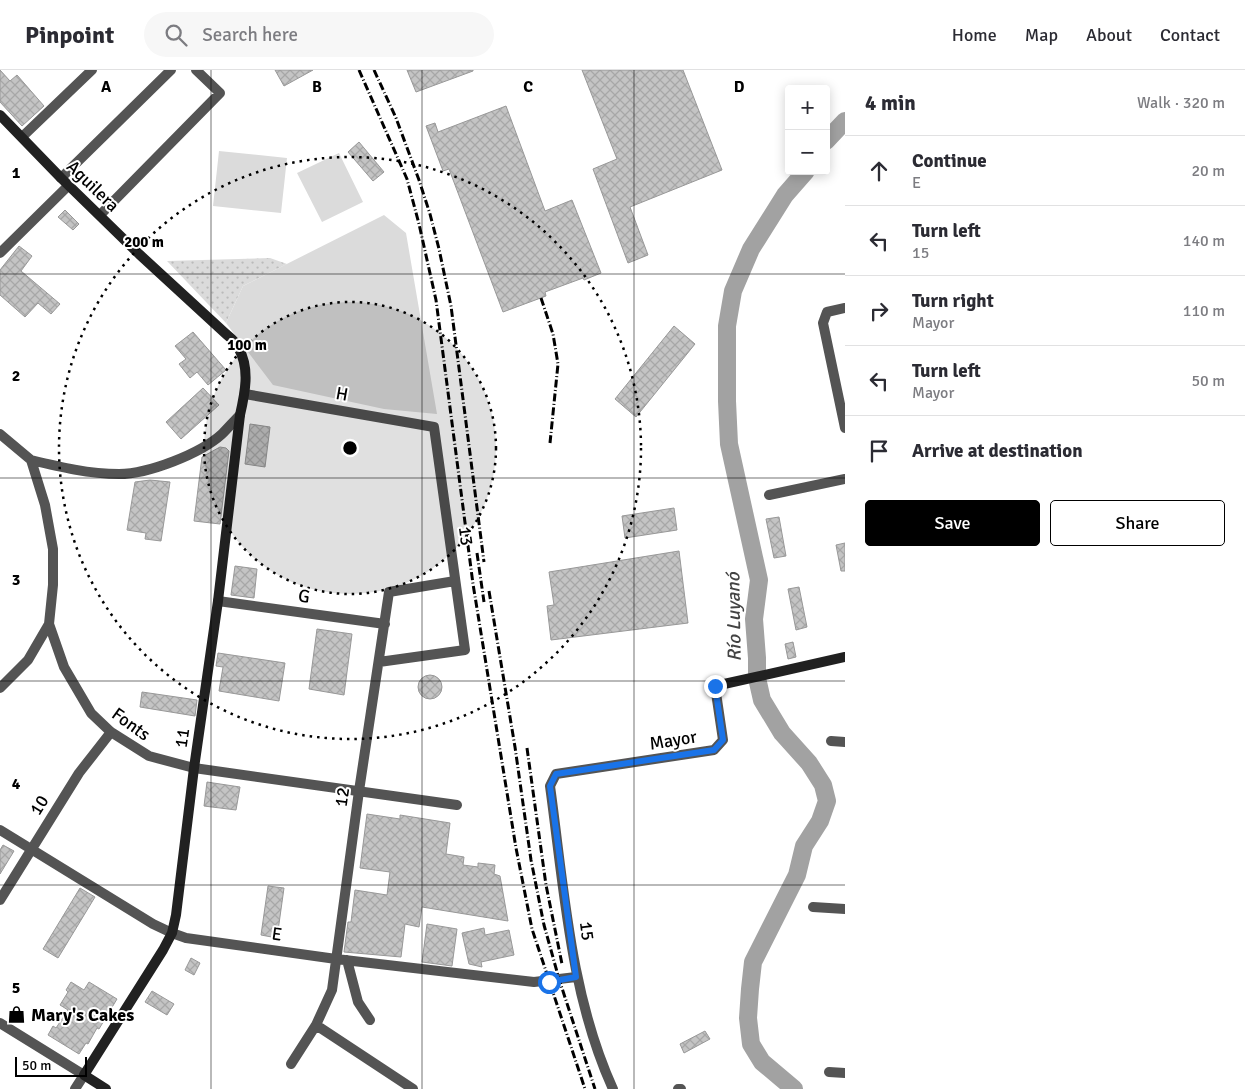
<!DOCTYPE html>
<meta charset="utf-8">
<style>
:root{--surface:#fff;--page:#f7f7f7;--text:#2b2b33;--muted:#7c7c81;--line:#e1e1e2;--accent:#000}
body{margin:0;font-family:Signika,sans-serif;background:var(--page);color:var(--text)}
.controls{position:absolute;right:15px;top:15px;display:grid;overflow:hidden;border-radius:5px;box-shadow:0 2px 12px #0003}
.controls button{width:45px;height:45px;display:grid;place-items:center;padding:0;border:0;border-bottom:1px solid var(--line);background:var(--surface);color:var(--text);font:25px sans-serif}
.scale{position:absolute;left:15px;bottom:12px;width:72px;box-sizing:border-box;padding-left:5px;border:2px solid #000;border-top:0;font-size:14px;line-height:18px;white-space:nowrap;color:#000;-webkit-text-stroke:4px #fff;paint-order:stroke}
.stop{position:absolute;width:15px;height:15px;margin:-11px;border:4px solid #1a73e8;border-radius:50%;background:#fff}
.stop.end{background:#1a73e8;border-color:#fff;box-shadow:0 1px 5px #0008}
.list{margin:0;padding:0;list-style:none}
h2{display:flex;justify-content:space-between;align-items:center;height:65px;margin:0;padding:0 20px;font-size:21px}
h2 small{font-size:16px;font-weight:400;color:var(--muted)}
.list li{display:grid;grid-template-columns:32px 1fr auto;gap:15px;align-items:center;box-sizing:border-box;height:70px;padding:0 20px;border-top:1px solid var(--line)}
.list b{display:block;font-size:19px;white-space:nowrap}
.list p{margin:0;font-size:16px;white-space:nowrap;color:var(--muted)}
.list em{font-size:16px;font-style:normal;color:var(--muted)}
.actions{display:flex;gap:10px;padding:15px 20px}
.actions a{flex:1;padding:11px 0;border:1px solid var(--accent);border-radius:5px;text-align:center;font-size:18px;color:var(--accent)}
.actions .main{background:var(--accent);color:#fff}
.icon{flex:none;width:28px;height:28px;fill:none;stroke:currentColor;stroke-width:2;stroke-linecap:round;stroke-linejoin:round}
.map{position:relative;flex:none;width:845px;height:1019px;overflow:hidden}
header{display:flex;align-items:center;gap:30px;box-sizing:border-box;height:70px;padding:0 25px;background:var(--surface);border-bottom:1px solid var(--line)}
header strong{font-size:24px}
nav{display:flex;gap:28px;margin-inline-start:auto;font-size:18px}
.search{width:350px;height:45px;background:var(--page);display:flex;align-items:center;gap:12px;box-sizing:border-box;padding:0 18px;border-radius:28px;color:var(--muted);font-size:19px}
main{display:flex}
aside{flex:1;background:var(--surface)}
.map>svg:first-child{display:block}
.green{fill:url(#green-dots)}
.pitch{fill:#dbdbdb}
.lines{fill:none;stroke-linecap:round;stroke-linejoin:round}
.river{stroke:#a2a2a2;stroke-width:18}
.building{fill:url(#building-cross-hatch);stroke:#989898}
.street{stroke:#545454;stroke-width:10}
.secondary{stroke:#212121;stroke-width:10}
.rail{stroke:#000;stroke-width:3;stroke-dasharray:8 2.5 1 2.5;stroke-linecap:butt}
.route{stroke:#1a73e8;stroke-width:6}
.grid{fill:none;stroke:#000;stroke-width:1;stroke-opacity:0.55}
.ring{fill:none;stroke:#000;stroke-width:2.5;stroke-dasharray:2.5 5}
.labels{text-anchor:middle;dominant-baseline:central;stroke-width:4;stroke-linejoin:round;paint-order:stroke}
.street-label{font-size:18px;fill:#000;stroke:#fff}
.poi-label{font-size:18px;font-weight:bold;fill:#000;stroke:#fff;text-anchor:start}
.water-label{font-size:19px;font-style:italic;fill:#434343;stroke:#fff}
.grid-label{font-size:16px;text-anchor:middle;font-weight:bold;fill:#000;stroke:#fff;stroke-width:4;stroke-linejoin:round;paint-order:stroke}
.centre{fill:#000;stroke:#fff;stroke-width:2.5}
.ring-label{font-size:15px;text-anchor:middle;font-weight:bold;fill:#000;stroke:#fff;stroke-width:4;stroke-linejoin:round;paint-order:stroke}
</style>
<header>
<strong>Pinpoint</strong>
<div class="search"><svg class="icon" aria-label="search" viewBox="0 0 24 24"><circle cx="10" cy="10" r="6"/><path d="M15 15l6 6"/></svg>Search here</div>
<nav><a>Home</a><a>Map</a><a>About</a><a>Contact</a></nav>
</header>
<main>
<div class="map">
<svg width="845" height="1019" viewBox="0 0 845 1019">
<defs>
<pattern id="green-dots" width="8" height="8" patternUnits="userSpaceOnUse" patternTransform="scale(1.25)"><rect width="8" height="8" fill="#dbdbdb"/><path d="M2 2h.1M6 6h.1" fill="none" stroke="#bababa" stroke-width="1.8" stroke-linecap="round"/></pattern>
<pattern id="building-cross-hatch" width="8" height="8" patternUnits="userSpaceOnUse" patternTransform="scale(1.25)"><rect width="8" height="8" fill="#c4c4c4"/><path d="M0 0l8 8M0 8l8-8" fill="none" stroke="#a7a7a7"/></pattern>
</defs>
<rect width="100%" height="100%" fill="#fff"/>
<!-- green -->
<path class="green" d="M270,188l17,6 -44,22 -17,37 -59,-62z"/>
<!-- pitch -->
<path class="pitch" d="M219,81l68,7 -6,55 -68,-7z
M339,83l24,49 -41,20 -25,-49z
M384,145l22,18 31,181 -53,-5 -111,-24 -47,-62 17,-37z"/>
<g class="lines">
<!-- river -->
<path class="river" d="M826,71l19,-20
M794,1019l-32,-27 -11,-18 -3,-26 2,-29 3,-27 44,-87 7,-29 16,-25 7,-20 -4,-16 -14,-22 -27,-30 -20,-33 -5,-22v-20l-3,-39 5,-39 -30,-136 -2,-43v-75l6,-35 18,-42 34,-54 21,-24"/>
</g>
<!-- building -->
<path class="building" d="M0,0l10,11 7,-6 27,31 -22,20 -22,-24z
M275,0h38l-29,16z
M407,0h66v1l-57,21z
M582,0h101l39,100 -92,37 18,48 -20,8 -35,-94 24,-10z
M506,36l39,105 27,-11 29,73 -17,7 -1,-2 -38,14 1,4 -43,16 -54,-143 -6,2 -17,-45 9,-3 3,9z
M359,72l25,30 -11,9 -25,-29z
M65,140l14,14 -6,6 -15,-13z
M19,176l13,10 -11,15 39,33 -9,10 -13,-11 -13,14 -25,-22v-25z
M674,256l21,18 -59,73 -21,-18z
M193,262l33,38 -18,15 -11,-13 -7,6 -11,-14 7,-5 -11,-13z
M203,318l16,17 -38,34 -15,-17z
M250,354l20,3 -5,40 -20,-3z
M220,377l6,1 3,3 -9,73 -26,-3 8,-64z
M150,410l20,2 -9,59 -16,-2 1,-6 -19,-3 8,-48z
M674,438l3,22 -52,8 -3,-22z
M779,447l7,39 -12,2 -8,-39z
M845,473v28h-4l-5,-26z
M679,481l9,72 -137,17 -4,-34 7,-1 -5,-33z
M235,496l22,3 -3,29 -23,-3z
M799,517l8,40 -11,3 -8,-41z
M317,559l35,5 -8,61 -35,-6z
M793,572l3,15 -8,2 -3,-15z
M218,583l67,10 -6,38 -60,-10 4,-24 -7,-1z
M418 617a12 12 0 1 1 24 0a12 12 0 1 1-24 0Z
M142,622l55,8 -2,16 -55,-9z
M207,712l33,5 -4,23 -32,-4z
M367,744l33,5v-4l50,8 -4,31 18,3 -1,8 15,2v-4l17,2 -1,9 6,2 8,45 -86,-14 -3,20 -14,-3 -4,33 -57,-5 4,-30h3l4,-32 32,5 3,-23 -30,-4z
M3,775l11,6 -14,23v-24z
M268,816l16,2 -7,50 -16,-3z
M80,818l15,9 -37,61 -15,-9z
M427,854l30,5 -5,37 -30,-4z
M484,858l1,7 24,-5 5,25 -33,7 1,5 -13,-3 -7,-31z
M191,888l9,5 -6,12 -9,-5z
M71,912l13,8 5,-8 28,17 -18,30 -2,-1 -9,16 -2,-1 -7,11 -31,-19 5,-9 3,2 12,-18 -8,-5 8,-13 -2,-2z
M152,921l22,13 -7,11 -22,-13z
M705,961l5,8 -26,14 -4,-9z"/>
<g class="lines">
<!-- street -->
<path class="street" d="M22,67l70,-67
M61,108l110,-108
M100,145l120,-122 -24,-23
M0,183l69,-68
M845,238l-18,4 -4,11 22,105
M245,324l189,33 31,223 -86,12
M0,364l31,26 14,45 8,44v36l-4,39 15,43 27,46 20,19 38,24 45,12 263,37
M31,390c29,7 58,14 88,14 29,0 81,-20 103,-40 6,-6 12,-13 18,-19
M769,425l76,-16
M218,531l167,23
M0,618l28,-28 21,-36
M831,671l14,1
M0,760l153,94 19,9 14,5 150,21 198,23 42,-5
M0,830l79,-127 32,-41
M813,837l32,2
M347,890l11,42 12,18
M0,953l84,52 -9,14
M316,955l97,64
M291,994l25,-39 16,-35 27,-199 30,-199 66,-11
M829,1002l16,1
M613,1019c-43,-94 -49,-202 -63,-303l6,-12 158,-24 9,-10 -8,-54
M678,1019h3"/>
<!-- secondary -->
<path class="secondary" d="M0,45l61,63 78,76 87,80c5,4 11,9 13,15 11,20 6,44 1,66l-22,186 -24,167 -18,147 -4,18 -9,17 -79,125 22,14
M715,616l130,-29"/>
<!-- rail -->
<path class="rail" d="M359,0l48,109 12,45 17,76 37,284 43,264 16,81 53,160
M374,0l22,48 23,62 11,34 9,35 12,57 33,256
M541,228l12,36 5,30 -8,79
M477,483l7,49
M489,521l26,156 16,113 13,65 15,54 36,110
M527,678l19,137 16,79"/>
</g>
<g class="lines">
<!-- route -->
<path class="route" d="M549,912l27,-5 -26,-191 6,-12 158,-24 9,-10 -8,-54"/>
</g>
<!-- grid -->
<path class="grid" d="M211,0v1019M422,0v1019M634,0v1019M0,204h845M0,408h845M0,611h845M0,815h845"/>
<!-- distance rings -->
<circle cx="350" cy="378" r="146" fill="#000" fill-opacity=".12"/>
<g class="ring">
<circle cx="350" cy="378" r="146"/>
<circle cx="350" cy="378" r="291"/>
</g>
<!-- icons -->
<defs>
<symbol id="shop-bare" viewBox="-9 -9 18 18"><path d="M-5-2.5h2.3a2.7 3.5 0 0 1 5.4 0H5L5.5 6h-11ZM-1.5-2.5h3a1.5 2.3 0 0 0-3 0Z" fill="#000" stroke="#fff" stroke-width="2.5" paint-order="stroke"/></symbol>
</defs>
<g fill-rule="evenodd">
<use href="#shop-bare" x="4" y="932" width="25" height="25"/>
</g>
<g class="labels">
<!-- street labels -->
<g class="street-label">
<text transform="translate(93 116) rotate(44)">Aguilera</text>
<text transform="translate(342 324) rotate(10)">H</text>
<text transform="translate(466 466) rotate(82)">13</text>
<text transform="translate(304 526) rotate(8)">G</text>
<text transform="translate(131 654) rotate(36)">Fonts</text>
<text transform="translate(182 668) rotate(-82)">11</text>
<text transform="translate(673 670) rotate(-9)">Mayor</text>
<text transform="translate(342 727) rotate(-82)">12</text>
<text transform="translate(39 735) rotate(-58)">10</text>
<text transform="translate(587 861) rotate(82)">15</text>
<text transform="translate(277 864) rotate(8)">E</text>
</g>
<!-- poi labels -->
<g class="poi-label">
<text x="31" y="945">Mary's Cakes</text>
</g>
<!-- water labels -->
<g class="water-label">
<text transform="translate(734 547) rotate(-91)">Río Luyanó</text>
</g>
</g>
<g class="grid-label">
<text x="106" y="22">A</text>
<text x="317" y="22">B</text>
<text x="528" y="22">C</text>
<text x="739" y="22">D</text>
<text x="16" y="108">1</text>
<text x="16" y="311">2</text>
<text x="16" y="515">3</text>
<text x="16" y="719">4</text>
<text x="16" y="923">5</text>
</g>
<circle cx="350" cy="378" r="8" class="centre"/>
<g class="ring-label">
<text x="144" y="177">200 m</text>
<text x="247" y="280">100 m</text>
</g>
</svg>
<div class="controls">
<button>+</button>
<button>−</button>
</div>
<div class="scale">50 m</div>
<div class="stop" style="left:549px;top:912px"></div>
<div class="stop end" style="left:715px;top:616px"></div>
</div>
<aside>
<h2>4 min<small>Walk · 320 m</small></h2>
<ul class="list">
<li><svg class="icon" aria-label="ahead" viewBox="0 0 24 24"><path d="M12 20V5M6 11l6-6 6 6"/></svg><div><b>Continue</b><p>E</p></div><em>20 m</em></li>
<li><svg class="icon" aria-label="left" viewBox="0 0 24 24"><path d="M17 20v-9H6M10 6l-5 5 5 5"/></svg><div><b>Turn left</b><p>15</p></div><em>140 m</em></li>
<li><svg class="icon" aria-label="right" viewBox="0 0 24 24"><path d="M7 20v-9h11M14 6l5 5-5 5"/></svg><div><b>Turn right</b><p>Mayor</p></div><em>110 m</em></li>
<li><svg class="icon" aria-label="left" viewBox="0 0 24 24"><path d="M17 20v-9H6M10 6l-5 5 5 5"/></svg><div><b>Turn left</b><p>Mayor</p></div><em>50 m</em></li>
<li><svg class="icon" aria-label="arrive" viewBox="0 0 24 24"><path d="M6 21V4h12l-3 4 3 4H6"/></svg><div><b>Arrive at destination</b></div></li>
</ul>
<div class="actions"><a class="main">Save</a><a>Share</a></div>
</aside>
</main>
